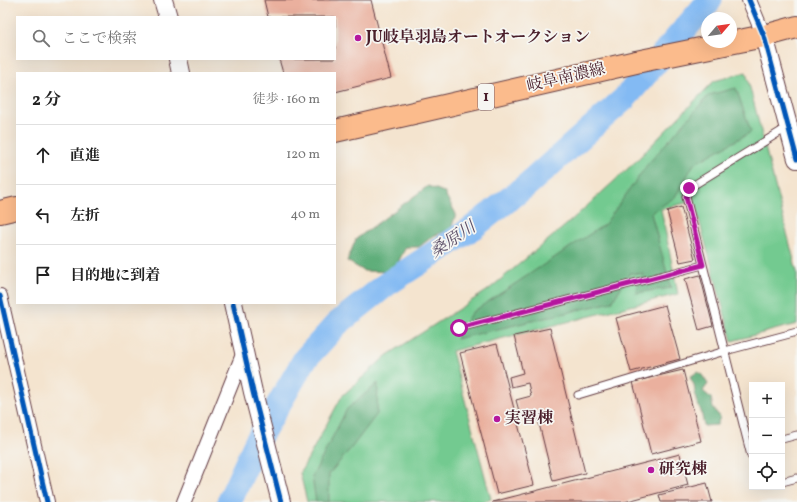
<!DOCTYPE html>
<html lang="ja">
<meta charset="utf-8">
<style>
:root{--surface:#fff;--page:#f6f6f6;--text:#222;--muted:#767676;--line:#e0e0e0}
body{margin:0;font-family:Vollkorn,"Noto Serif JP",serif;background:var(--page);color:var(--text)}
.controls{position:absolute;right:12px;bottom:12px;display:grid;overflow:hidden;border-radius:0px;box-shadow:0 4px 16px #0002}
.controls button{width:36px;height:36px;display:grid;place-items:center;padding:0;border:0;border-bottom:1px solid var(--line);background:var(--surface);color:var(--text);font:20px sans-serif}
.compass{position:absolute;left:701px;top:12px;width:36px;height:36px;border-radius:50%;background:var(--surface);box-shadow:0 4px 16px #0002;rotate:61deg}
.stop{position:absolute;width:12px;height:12px;margin:-9px;border:3px solid #b5179e;border-radius:50%;background:#fff}
.stop.end{background:#b5179e;border-color:#fff;box-shadow:0 1px 4px #0008}
.list{margin:0;padding:0;list-style:none}
h2{display:flex;justify-content:space-between;align-items:center;height:52px;margin:0;padding:0 16px;font-size:17px}
h2 small{font-size:13px;font-weight:400;color:var(--muted)}
.list li{display:grid;grid-template-columns:26px 1fr auto;gap:12px;align-items:center;box-sizing:border-box;height:60px;padding:0 16px;border-top:1px solid var(--line)}
.list b{display:block;font-size:15px;white-space:nowrap}
.list em{font-size:13px;font-style:normal;color:var(--muted)}
.icon{flex:none;width:22px;height:22px;fill:none;stroke:currentColor;stroke-width:2;stroke-linecap:round;stroke-linejoin:round}
.map{position:relative;flex:none;width:797px;height:502px;overflow:hidden}
.search{position:absolute;background:var(--surface);box-shadow:0 4px 16px #0002;left:16px;top:16px;width:320px;height:44px;display:flex;align-items:center;gap:10px;box-sizing:border-box;padding:0 14px;border-radius:0px;color:var(--muted);font-size:15px}
.panel{position:absolute;background:var(--surface);box-shadow:0 4px 16px #0002;left:16px;top:72px;width:320px;height:232px;border-radius:0px}
.map>svg:first-child{display:block}
.green{fill:#73ca90;stroke:#5e745e}
.forest{fill:#5eae7a;stroke:#546652}
.lines{fill:none;stroke-linecap:round;stroke-linejoin:round}
.river{stroke:#83baf3;stroke-width:25}
.building{fill:#eab09e}
.service-casing{stroke:#643d44;stroke-width:9}
.minor-casing{stroke:#643d44;stroke-width:16}
.tertiary-casing{stroke:#643d44;stroke-width:20}
.primary-casing{stroke:#643d44;stroke-width:24}
.service{stroke:#fff;stroke-width:7}
.minor{stroke:#fff;stroke-width:14}
.tertiary{stroke:#fff;stroke-width:18}
.primary{stroke:#fbbb8c;stroke-width:22}
.cycleway-casing{stroke:#f6f6f2;stroke-width:8}
.cycleway{stroke:#0057b8;stroke-width:5}
.route{stroke:#b5179e;stroke-width:5}
.poi-dot{fill:#b5179e;stroke:#f6f6f2;stroke-width:1.5}
.labels{text-anchor:middle;dominant-baseline:central;stroke-width:3.5;stroke-linejoin:round;paint-order:stroke}
.shield{fill:#f6f6f2;stroke:#7e6067;stroke-width:1}
.shield-label{font-size:15px;font-weight:bold;fill:#4a1f2b}
.poi-label{font-size:16px;font-weight:bold;fill:#4a1f2b;stroke:#f6f6f2;text-anchor:start}
.street-label{font-size:16px;fill:#4a1f2b;stroke:#f6f6f2}
.water-label{font-size:17px;font-style:italic;fill:#5b4e67;stroke:#f6f6f2}
</style>
<div class="map">
<svg width="797" height="502" viewBox="0 0 797 502">
<rect width="100%" height="100%" fill="#f6f6f2"/>
<filter id="ink" filterUnits="userSpaceOnUse"><feTurbulence type="fractalNoise" baseFrequency=".025" numOctaves="2"/><feDisplacementMap in="SourceGraphic" scale="8" xChannelSelector="R" yChannelSelector="G"/><feConvolveMatrix kernelMatrix="1 2 1 2 8 2 1 2 1" color-interpolation-filters="sRGB"/></filter>
<filter id="wash" filterUnits="userSpaceOnUse"><feTurbulence type="fractalNoise" baseFrequency=".012" numOctaves="4" result="noise"/><feDisplacementMap in="SourceGraphic" scale="16" xChannelSelector="R" yChannelSelector="G"/><feGaussianBlur stdDeviation="0.9" result="paint"/><feColorMatrix in="noise" values="0 0 0 0 0 0 0 0 0 0 0 0 0 0 0 0 0 1.4 0 .05"/><feComposite in="paint" operator="in"/></filter>
<g filter="url(#wash)">
<rect width="100%" height="100%" fill="#f4e4cf"/>
<!-- green -->
<path class="green" d="M746,72l51,200v52l-65,17 -38,-140 -33,8 17,85 -226,57 39,148 -8,3h-176l-7,-29 42,-77 44,-40 102,-66 78,-65 68,-62 80,-82z"/>
<!-- forest -->
<path class="forest" d="M736,88l15,44 -57,32 -19,33 -24,16 20,75 -36,5 8,-19 -13,-1 -18,29 -156,37 15,-26 134,-89 42,-59 62,-70z
M428,186l16,6 12,22 -5,15 -18,7 -14,11h-13l-13,25 -29,-1 -17,-10 9,-22z
M697,372l5,3 6,9 -5,7 8,7 2,10 7,9 -3,8 -13,1 -3,-15 -5,-11 -2,-15 -4,-8z
M378,383l-1,31 -25,33 -23,27v28h-13l-4,-25 35,-68z"/>
<g class="lines">
<!-- river -->
<path class="river" d="M229,502l27,-59 49,-84 32,-35 50,-40 84,-55 56,-44 97,-86 86,-99"/>
</g>
<g id="blocks">
<!-- building -->
<path class="building" d="M264,0h107l20,78 -56,14v-19h-52l-4,-14h56v-42h-67z
M681,207l14,52 -15,3 -13,-51z
M700,275l13,51 -14,4 -14,-51z
M665,305l15,54 -49,13 -15,-54z
M550,328l35,145 -32,8 -17,-70 -16,4 -4,-15 15,-4 -3,-13 -17,4 -2,-10 14,-4 -9,-37z
M497,344l37,141 -37,9 -37,-141z
M683,370l18,71 -50,13 -18,-72z
M680,454l8,31 -64,17h-132z
M707,483l5,19h-51l-2,-7z"/>
</g>
</g>
<g filter="url(#ink)">
<use href="#blocks" fill-opacity="0" stroke="#643d44" stroke-width="1"/>
<g class="lines">
<defs>
<path id="service" d="M459,328l244,-63
M578,395l147,-44 72,-19
M782,439l15,-4
M751,456l-65,-259 3,-9 99,-61
M782,482l15,-4"/>
<path id="minor" d="M749,0l15,36
M0,296l47,206
M184,502l60,-150"/>
<path id="tertiary" d="M163,0l5,17
M764,36l33,123
M178,59l3,14
M233,303l20,89 28,110"/>
<path id="primary" d="M335,131l301,-69 128,-26 33,-9
M0,212l17,-4"/>
</defs>
<!-- service casing -->
<use href="#service" class="service-casing"/>
<!-- minor casing -->
<use href="#minor" class="minor-casing"/>
<!-- tertiary casing -->
<use href="#tertiary" class="tertiary-casing"/>
<!-- primary casing -->
<use href="#primary" class="primary-casing"/>
<!-- service -->
<use href="#service" class="service"/>
<!-- minor -->
<use href="#minor" class="minor"/>
<!-- tertiary -->
<use href="#tertiary" class="tertiary"/>
<!-- primary -->
<use href="#primary" class="primary"/>
<defs>
<path id="cycleway" d="M749,0l15,36 33,123
M0,296l47,206
M233,303l20,89 28,110"/>
</defs>
<!-- cycleway casing -->
<use href="#cycleway" class="cycleway-casing"/>
<!-- cycleway -->
<use href="#cycleway" class="cycleway"/>
</g>
</g>
<g class="lines" filter="url(#ink)">
<!-- route -->
<path class="route" d="M459,328l244,-63 -17,-68 3,-9"/>
</g>
<!-- markers -->
<g class="poi-dot">
<circle cx="358" cy="38" r="4"/>
<circle cx="497" cy="419" r="4"/>
<circle cx="651" cy="470" r="4"/>
</g>
<g class="labels">
<!-- shield labels -->
<rect class="shield" x="478" y="84" width="16" height="26" rx="3"/>
<g class="shield-label">
<text x="486" y="97">1</text>
</g>
<!-- poi labels -->
<g class="poi-label">
<text x="366" y="38">JU岐阜羽島オートオークション</text>
<text x="505" y="419">実習棟</text>
<text x="659" y="470">研究棟</text>
</g>
<!-- street labels -->
<g class="street-label">
<text transform="translate(566 78) rotate(-13)">岐阜南濃線</text>
</g>
<!-- water labels -->
<g class="water-label">
<text transform="translate(453 240) rotate(-34)">桑原川</text>
</g>
</g>
</svg>
<div class="controls">
<button>+</button>
<button>−</button>
<button><svg class="icon" aria-label="locate" viewBox="0 0 24 24"><circle cx="12" cy="12" r="6"/><path d="M12 2v4M12 18v4M2 12h4M18 12h4"/></svg></button>
</div>
<svg class="compass" viewBox="-18 -18 36 36"><path d="M0-13l5 13h-10z" fill="#e53935"/><path d="M0 13l5-13h-10z" fill="#767676"/></svg>
<div class="stop" style="left:459px;top:328px"></div>
<div class="stop end" style="left:689px;top:188px"></div>
<div class="search"><svg class="icon" aria-label="search" viewBox="0 0 24 24"><circle cx="10" cy="10" r="6"/><path d="M15 15l6 6"/></svg>ここで検索</div>
<section class="panel">
<h2>2 分<small>徒歩 · 160 m</small></h2>
<ul class="list">
<li><svg class="icon" aria-label="ahead" viewBox="0 0 24 24"><path d="M12 20V5M6 11l6-6 6 6"/></svg><div><b>直進</b></div><em>120 m</em></li>
<li><svg class="icon" aria-label="left" viewBox="0 0 24 24"><path d="M17 20v-9H6M10 6l-5 5 5 5"/></svg><div><b>左折</b></div><em>40 m</em></li>
<li><svg class="icon" aria-label="arrive" viewBox="0 0 24 24"><path d="M6 21V4h12l-3 4 3 4H6"/></svg><div><b>目的地に到着</b></div></li>
</ul>
</section>
</div>
